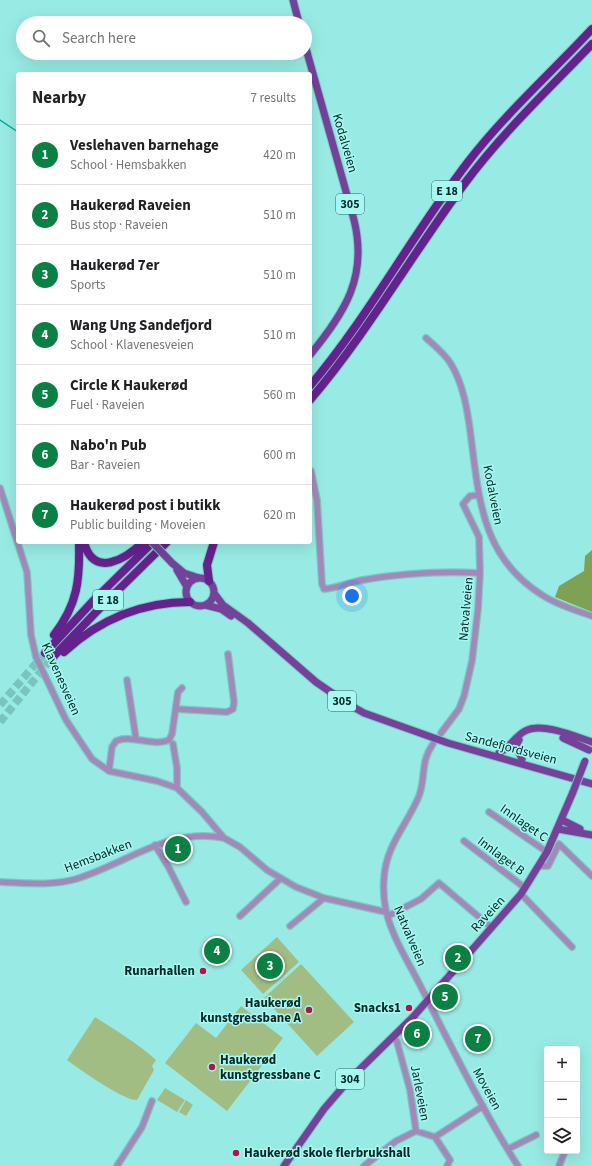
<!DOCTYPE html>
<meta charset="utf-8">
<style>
:root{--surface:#fff;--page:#f2f2f2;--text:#202124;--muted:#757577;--line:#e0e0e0;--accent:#0b8043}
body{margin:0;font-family:"Source Sans 3",sans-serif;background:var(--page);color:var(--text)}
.controls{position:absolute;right:12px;bottom:12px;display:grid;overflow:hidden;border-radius:4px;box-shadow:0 4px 16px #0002}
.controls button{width:36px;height:36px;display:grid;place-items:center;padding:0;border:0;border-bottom:1px solid var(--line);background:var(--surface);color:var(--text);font:20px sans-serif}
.you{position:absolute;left:352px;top:596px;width:14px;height:14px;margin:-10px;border:3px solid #fff;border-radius:50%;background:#1a73e8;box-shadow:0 0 0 6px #1a73e833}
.badge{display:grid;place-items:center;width:26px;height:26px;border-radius:50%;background:var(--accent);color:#fff;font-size:13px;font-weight:700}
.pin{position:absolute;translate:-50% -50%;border:2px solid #fff;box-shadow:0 1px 4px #0006}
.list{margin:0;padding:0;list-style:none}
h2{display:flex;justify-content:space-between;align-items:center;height:52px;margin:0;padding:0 16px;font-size:17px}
h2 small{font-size:13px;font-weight:400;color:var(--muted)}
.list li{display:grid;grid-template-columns:26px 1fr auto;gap:12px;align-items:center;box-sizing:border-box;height:60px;padding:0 16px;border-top:1px solid var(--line)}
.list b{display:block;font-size:15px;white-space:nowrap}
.list p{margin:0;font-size:13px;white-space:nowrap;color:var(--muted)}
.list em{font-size:13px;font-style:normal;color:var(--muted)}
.icon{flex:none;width:22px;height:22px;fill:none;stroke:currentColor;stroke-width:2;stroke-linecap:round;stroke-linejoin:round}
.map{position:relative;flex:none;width:592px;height:1166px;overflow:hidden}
.search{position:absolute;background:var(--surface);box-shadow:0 4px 16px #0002;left:16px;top:16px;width:296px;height:44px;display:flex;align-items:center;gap:10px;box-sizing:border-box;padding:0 14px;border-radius:22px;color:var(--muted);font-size:15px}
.panel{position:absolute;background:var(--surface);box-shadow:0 4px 16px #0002;left:16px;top:72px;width:296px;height:472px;border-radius:4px}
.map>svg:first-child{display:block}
.green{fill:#a2bd84}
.forest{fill:#7fa154}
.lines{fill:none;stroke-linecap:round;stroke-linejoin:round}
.stream{stroke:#0ba69e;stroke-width:1.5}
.highway-tunnel{stroke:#7ac4be;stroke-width:8;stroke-dasharray:8 4;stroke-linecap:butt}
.minor-casing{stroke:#7dc8c1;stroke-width:8}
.major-casing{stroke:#7dc8c1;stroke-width:9}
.highway-casing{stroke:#7dc8c1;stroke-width:10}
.minor{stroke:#a389ba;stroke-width:5.5}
.major{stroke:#75419b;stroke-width:7}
.highway{stroke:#65218e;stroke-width:8}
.major-bridge-casing{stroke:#7dc8c1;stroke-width:9;stroke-linecap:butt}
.major-bridge{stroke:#75419b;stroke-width:7}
.poi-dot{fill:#ab1749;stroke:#a6f8f1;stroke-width:1.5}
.labels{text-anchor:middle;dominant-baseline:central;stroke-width:3;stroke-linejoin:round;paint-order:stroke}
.shield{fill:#a6f8f1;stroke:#336662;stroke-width:1}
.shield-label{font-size:12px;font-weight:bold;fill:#022724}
.street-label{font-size:13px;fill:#022724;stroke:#a6f8f1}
.poi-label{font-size:13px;font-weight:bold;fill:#022724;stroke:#a6f8f1;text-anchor:end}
</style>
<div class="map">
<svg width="592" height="1166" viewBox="0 0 592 1166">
<rect width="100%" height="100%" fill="#98ebe4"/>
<!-- green -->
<path class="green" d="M277,937l22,25 -36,32 -22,-24z
M301,964l53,58 -37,34 -53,-58z
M241,1006l42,32 -56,73 -62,-48 31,-40 20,15z
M95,1017c22,14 42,26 61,43l-4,6 2,4 -17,30c-13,1 -58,-31 -70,-40z
M165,1088l20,12 -8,12 -20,-12z
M186,1100l7,5 -7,11 -7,-4z"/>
<!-- forest -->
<path class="forest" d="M592,550v62l-37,-15 4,-11 25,-15 1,-15z"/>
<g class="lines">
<!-- stream -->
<path class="stream" d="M0,120l18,12"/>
<!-- highway-tunnel -->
<path class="highway-tunnel" d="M0,705l45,-52
M0,722l51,-63"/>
<defs>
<path id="minor" d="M426,338c9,8 19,16 25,26 12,20 16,44 19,66 9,66 10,126 72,165 15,10 33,15 50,21
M311,471l6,29 5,84 2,5c14,-1 26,-7 39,-9 40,-7 77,-9 117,-7
M0,488l27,84 4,63 5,22 30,63 26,39 17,12 48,10 20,7 25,24 22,26 16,9 27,23 29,17 28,11 62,14
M127,680l9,59
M176,709l51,3 6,-3 1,-7 -6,-48
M441,733l18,-24 5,-13 8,-35 6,-52 2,-36 -1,-36 -16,-33 7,-8 9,-1
M173,744l4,24v20
M433,744c-13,18 -7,33 -14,52 -12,29 -33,49 -35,82 -1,11 0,23 2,33 6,25 21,49 33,72 31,61 62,125 99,183
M109,771l3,-24 4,-6c17,-7 37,6 53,-1l3,-6 6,-42 4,-4
M489,812l58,40
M464,841l61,47
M155,845l14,23 17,34
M540,866h8l11,-22 33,32
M0,882c25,1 51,4 76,-3 50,-15 92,-52 148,-41
M521,894l51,53
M240,916l41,-38
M388,916l33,-17 18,-16 53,45
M290,926l34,-28
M394,1037l3,5 13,48 6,41
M508,1149l28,-14
M117,1166l25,-39 10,-26
M364,1166l32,-25 20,-10 19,6
M447,1166l3,-6 -15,-23 48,-31
M559,1166l6,-15"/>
<path id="major" d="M293,0l6,23
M305,45l49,175c14,57 -9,92 -44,135
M172,563l12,10 15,5
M177,570l10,17
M186 592a14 14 0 1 1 28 0a14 14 0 1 1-28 0Z
M214,593l9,12 25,18 68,59 32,22 16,9 84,30 144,41
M205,605l16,4 10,7
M563,738l26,12
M519,740l-3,6 6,13
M499,753c11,-5 15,-16 26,-22 17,-9 49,5 67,11
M562,820l18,9
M558,829l34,6
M284,1166l40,-57 25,-29 64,-63 108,-123 26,-42 26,-60"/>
<path id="highway" d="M310,386c59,-70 102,-151 158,-224 37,-48 82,-88 124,-133
M310,400c58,-68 102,-146 155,-217 38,-51 83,-93 127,-139
M84,542c9,37 42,17 59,0
M209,581l-2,-16 7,-23
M54,635c24,-31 26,-56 25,-93
M64,652c35,-32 78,-50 126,-50
M45,653l49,-53 59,-58
M51,659l50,-52 66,-65"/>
</defs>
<!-- minor casing -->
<use href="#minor" class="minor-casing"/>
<!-- major casing -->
<use href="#major" class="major-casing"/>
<!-- highway casing -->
<use href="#highway" class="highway-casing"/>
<!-- minor -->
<use href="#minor" class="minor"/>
<!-- major -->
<use href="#major" class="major"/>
<!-- highway -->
<use href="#highway" class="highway"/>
<defs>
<path id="major-bridge" d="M152,542l20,21
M573,792l12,-31"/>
</defs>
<!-- major-bridge casing -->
<use href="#major-bridge" class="major-bridge-casing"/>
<!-- major-bridge -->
<use href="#major-bridge" class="major-bridge"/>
</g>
<!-- markers -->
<g class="poi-dot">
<circle cx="203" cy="971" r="4"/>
<circle cx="409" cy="1008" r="4"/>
<circle cx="309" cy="1010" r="4"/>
<circle cx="212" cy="1067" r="4"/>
<circle cx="236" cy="1153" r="4"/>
</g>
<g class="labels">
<!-- shield labels -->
<g class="shield">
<rect x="432" y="181" width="30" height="20" rx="3"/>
<rect x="336" y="194" width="28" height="20" rx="3"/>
<rect x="93" y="590" width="30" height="20" rx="3"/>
<rect x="328" y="691" width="28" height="20" rx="3"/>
<rect x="336" y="1069" width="28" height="20" rx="3"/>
</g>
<g class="shield-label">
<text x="447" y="191">E 18</text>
<text x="350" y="204">305</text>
<text x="108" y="600">E 18</text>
<text x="342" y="701">305</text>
<text x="350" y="1079">304</text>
</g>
<!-- street labels -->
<g class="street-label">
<text transform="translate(345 143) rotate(74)">Kodalveien</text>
<text transform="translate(493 495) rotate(79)">Kodalveien</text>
<text transform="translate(466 609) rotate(-85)">Natvalveien</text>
<text transform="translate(61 679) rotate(66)">Klavenesveien</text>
<text transform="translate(511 748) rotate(15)">Sandefjordsveien</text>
<text transform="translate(524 823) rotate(35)">Innlaget C</text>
<text transform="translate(98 856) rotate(-21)">Hemsbakken</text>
<text transform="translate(501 856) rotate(37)">Innlaget B</text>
<text transform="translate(488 914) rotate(-48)">Raveien</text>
<text transform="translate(410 936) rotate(67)">Natvalveien</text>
<text transform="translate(487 1089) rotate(61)">Moveien</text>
<text transform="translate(420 1093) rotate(79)">Jarleveien</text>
</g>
<!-- poi labels -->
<g class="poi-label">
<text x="195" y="971">Runarhallen</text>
<text x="301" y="1003">Haukerød<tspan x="301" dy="15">kunstgressbane A</tspan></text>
<text x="401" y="1008">Snacks1</text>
<text x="220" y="1060" text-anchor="start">Haukerød<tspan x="220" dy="15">kunstgressbane C</tspan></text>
<text x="244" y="1153" text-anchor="start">Haukerød skole flerbrukshall</text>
</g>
</g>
</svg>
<div class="controls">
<button>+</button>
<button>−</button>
<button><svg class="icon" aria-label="layers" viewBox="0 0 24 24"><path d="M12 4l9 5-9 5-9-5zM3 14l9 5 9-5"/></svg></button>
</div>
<div class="you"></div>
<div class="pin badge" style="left:178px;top:849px">1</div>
<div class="pin badge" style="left:458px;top:958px">2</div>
<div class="pin badge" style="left:270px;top:966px">3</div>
<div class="pin badge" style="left:217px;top:951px">4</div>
<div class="pin badge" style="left:445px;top:997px">5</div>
<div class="pin badge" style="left:417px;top:1034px">6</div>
<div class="pin badge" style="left:478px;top:1039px">7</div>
<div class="search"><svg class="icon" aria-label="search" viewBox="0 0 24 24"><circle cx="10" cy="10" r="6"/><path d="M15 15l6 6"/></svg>Search here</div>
<section class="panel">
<h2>Nearby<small>7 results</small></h2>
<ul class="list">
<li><span class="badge">1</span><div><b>Veslehaven barnehage</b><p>School · Hemsbakken</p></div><em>420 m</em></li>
<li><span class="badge">2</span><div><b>Haukerød Raveien</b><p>Bus stop · Raveien</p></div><em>510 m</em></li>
<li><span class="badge">3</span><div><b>Haukerød 7er</b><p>Sports</p></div><em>510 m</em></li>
<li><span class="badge">4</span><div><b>Wang Ung Sandefjord</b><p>School · Klavenesveien</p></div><em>510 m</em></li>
<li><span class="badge">5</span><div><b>Circle K Haukerød</b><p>Fuel · Raveien</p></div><em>560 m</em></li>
<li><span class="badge">6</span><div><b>Nabo'n Pub</b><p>Bar · Raveien</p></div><em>600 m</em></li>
<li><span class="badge">7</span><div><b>Haukerød post i butikk</b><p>Public building · Moveien</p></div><em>620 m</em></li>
</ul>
</section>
</div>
